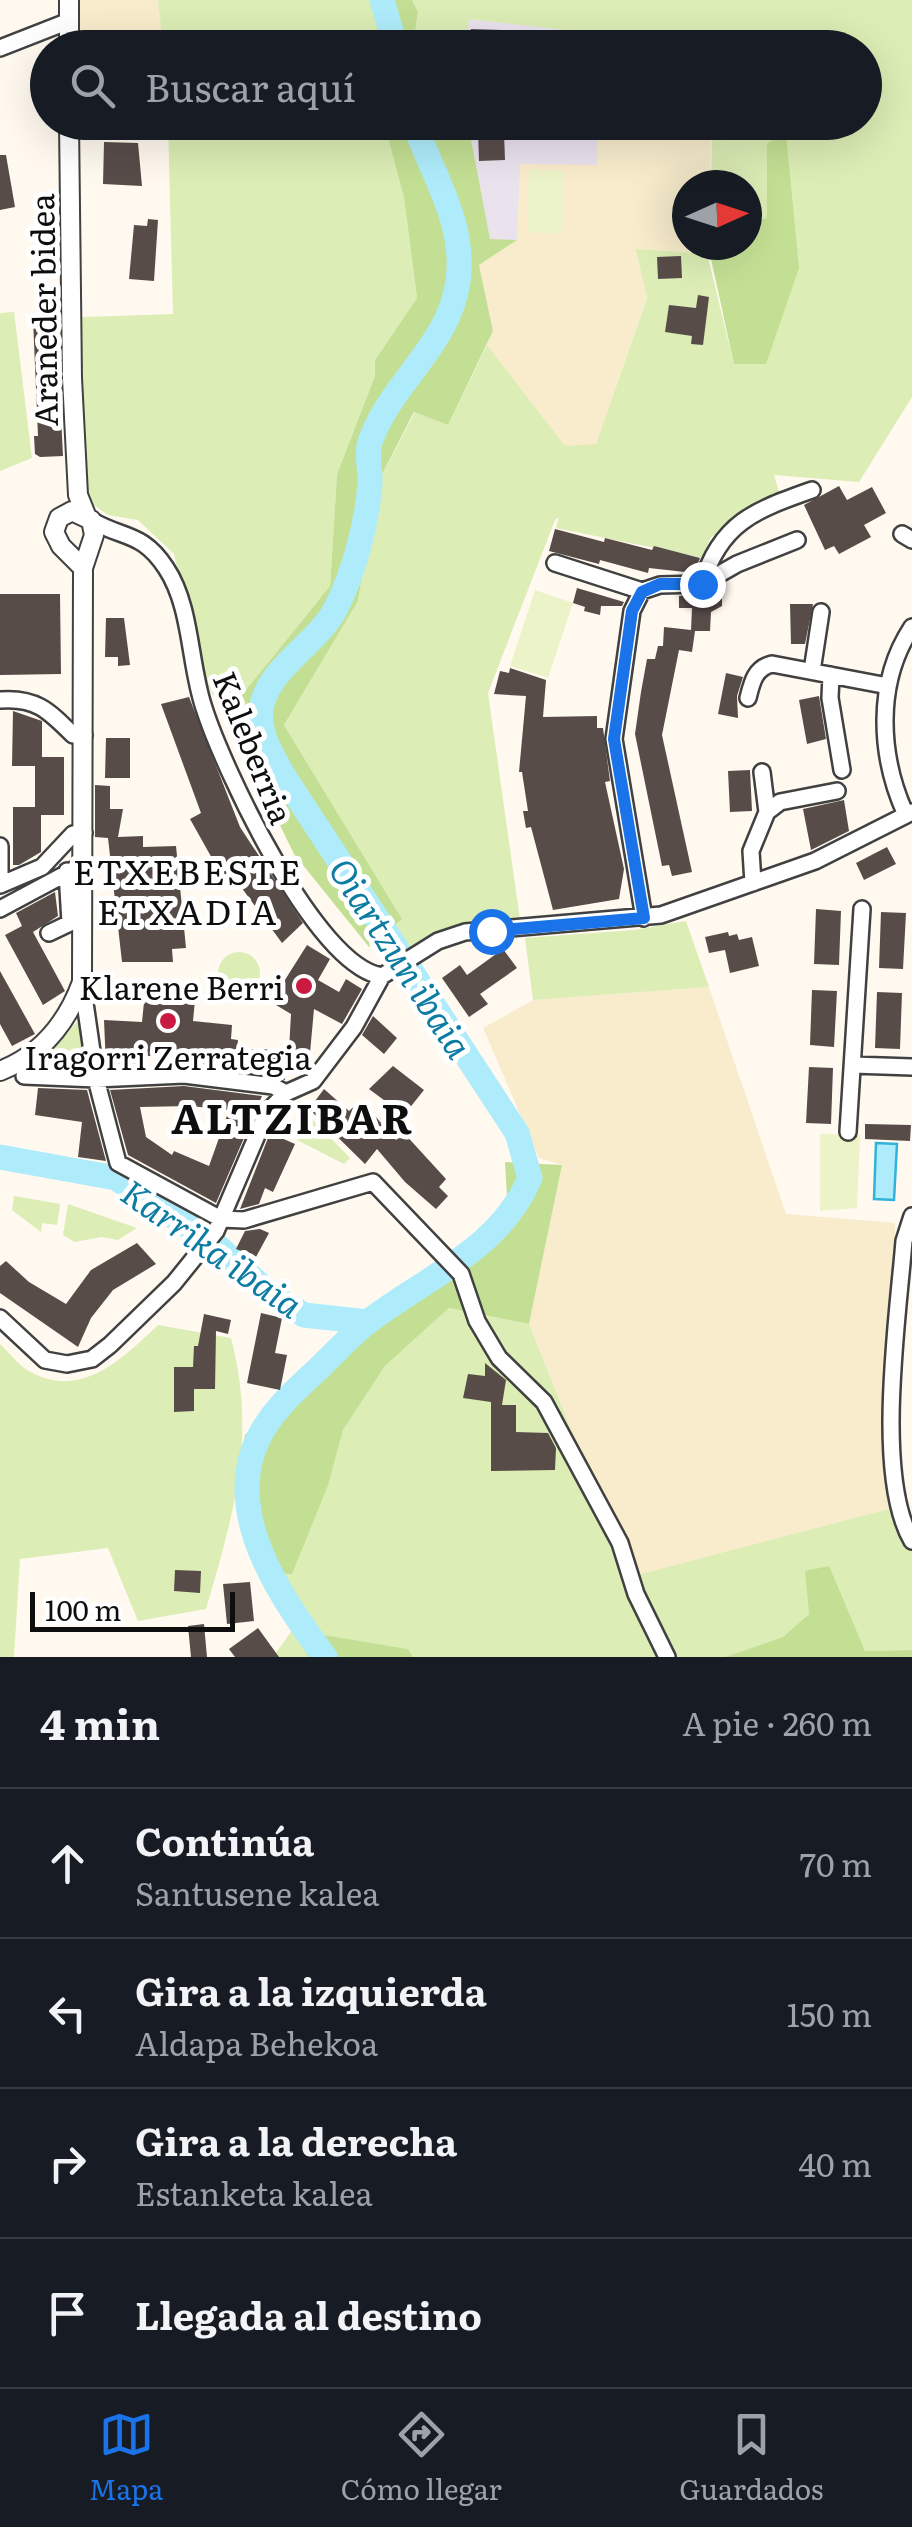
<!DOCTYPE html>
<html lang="es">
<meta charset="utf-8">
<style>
:root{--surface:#171b24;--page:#20242c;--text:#f1f3f6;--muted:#9ea1a6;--line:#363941;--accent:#1a73e8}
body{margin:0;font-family:Literata,serif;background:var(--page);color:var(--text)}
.compass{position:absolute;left:672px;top:170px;width:90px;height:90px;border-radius:50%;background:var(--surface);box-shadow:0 10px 40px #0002;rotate:87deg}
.scale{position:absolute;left:30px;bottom:25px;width:205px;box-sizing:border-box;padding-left:10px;border:5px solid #0e0e0e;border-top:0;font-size:28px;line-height:35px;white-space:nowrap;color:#0e0e0e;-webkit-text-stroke:8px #fff;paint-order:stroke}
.stop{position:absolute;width:30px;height:30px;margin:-22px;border:8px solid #1a73e8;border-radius:50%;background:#fff}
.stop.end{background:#1a73e8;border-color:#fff;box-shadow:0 2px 10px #0008}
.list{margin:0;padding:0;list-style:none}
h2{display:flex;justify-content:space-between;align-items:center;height:130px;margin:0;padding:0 40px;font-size:42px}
h2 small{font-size:32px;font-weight:400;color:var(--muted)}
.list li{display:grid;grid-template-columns:65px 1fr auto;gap:30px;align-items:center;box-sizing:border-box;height:150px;padding:0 40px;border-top:2px solid var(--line)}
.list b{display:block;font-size:38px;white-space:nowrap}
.list p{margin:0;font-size:32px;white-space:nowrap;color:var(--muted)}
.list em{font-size:32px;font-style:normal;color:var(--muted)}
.icon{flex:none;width:55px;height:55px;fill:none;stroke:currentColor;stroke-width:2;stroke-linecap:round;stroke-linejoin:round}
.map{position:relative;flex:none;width:912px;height:1657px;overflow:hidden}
.search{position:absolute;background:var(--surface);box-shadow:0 10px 40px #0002;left:30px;right:30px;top:30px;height:110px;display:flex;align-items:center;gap:25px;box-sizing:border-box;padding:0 35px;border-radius:55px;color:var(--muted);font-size:38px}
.sheet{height:730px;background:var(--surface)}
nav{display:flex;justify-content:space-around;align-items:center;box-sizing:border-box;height:140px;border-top:2px solid var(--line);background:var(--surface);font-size:28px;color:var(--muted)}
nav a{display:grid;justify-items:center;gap:5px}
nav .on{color:var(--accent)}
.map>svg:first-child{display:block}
.industrial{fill:#eae2ed}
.farmland{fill:#f8eccc}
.green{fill:#dcedb5}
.forest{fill:#c3df93}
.pitch{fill:#ecf3c8}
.water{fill:#afecfb;stroke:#30b3d8;stroke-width:2.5}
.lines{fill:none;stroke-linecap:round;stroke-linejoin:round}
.river{stroke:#afecfb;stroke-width:25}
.building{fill:#584c49;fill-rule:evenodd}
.minor-casing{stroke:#414141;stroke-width:20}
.tertiary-casing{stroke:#414141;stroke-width:22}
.minor{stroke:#fff;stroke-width:15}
.tertiary{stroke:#fff;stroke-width:18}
.route{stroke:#1a73e8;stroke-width:12}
.poi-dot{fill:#ca1a42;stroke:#fff;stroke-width:4}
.labels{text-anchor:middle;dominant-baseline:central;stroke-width:10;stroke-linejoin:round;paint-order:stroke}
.street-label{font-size:32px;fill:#0e0e0e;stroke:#fff}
.poi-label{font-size:32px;fill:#0e0e0e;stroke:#fff;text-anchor:end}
.neighbourhood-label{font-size:35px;letter-spacing:2.5px;fill:#0e0e0e;stroke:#fff}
.water-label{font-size:35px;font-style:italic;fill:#0c7ca3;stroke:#fff}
.district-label{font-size:42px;font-weight:bold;letter-spacing:2.5px;fill:#0e0e0e;stroke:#fff}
</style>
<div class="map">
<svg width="912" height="1657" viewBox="0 0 912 1657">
<rect width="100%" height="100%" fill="#fff9ef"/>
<!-- industrial -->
<path class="industrial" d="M468,19l130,14 -1,14 -131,1z
M468,123h129v42l-80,75h-27z"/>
<!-- farmland -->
<path class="farmland" d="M78,0h80l5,47 -87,1z
M597,123h114l-1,62h-23v60h21l-1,9 -70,-4 10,47 -51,147 -31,3 -78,-102 6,-14 -14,-66 38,-25 3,-76 77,1z
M709,987l77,227 109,9 1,284 -266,71 -101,-254 33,-159 -23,-7 -56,-130 50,-28z"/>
<!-- green -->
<path class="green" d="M158,0h214l9,17 -10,30h-208z
M412,0h500v397l-53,85 -85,-7 6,20 -70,43 -6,20 -148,-30 3,-11 -4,3 -67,173 33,234c-44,-15 -77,-1 -116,23l-14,-21 11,-10 -118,-194 74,-124 20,-119 37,-70 33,13 39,-80 78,101 31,-2 51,-146 -11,-49 71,5 27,110 52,-229 -19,8v75l-20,4v-37h-36l1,-62 152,-1v-74l-151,-1 -244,-28 -3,28h-53l5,-35z
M168,123h216l20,75 13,100 -42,62v16l-38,98 -7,112 -89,110 4,58 -45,-83 -26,-117 -36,-34 -30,-5 -37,-26 -15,-171 117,-4z
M14,312l18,146 -32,13v-158z
M686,921l23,66 -176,13 -8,-62 109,-8z
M218 973a21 21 0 1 1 42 0a21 21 0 1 1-42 0Z
M76,1023h7l7,42 -10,9 -51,-1z
M309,1116l41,42 -6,6 -47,-24z
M14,1196l46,8 -3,21 -15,-2 -1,9 -29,-22z
M68,1204l69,24 -19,12 -17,-3 -26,5 -12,-7z
M449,1308l80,16 101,253 266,-70 16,36v107l-47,1 -59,-80 3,43 -26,23 -58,20h-312l-5,-8 -114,-18 14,26h-35l20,-28 -25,-56h24l51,-143 42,-64z
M158,1325l73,13c26,99 3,175 -25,271l-68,12 -30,-73 -88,11 -6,98h-14v-313c9,8 18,21 29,27 52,30 94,-13 129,-46z"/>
<!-- forest -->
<path class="forest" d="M372,0h40l6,12 -5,35h-42l10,-30z
M384,123h84l22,116 27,1 -38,25 14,66 -45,94 -34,-13 -36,70 -20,119 -74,124 118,194 -33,28 -75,-93 -49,-100 -4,-58 89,-110 7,-112 38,-98v-16l42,-62 -13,-100z
M786,134l13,134 -33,96h-32l-26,-119h39v-23l20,-4v-75z
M505,1162l57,3 -33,159 -80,-16 -64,58 -42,64 -15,55 -36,89 -24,-1 -32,-66 9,-72 97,-104 148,-109 17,-26z
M829,1566l36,85 47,-1v7h-187l58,-20 26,-23 -4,-43z
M293,1630l115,19 5,8h-105z"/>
<!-- pitch -->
<path class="pitch" d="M529,169l35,3 -1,57 -9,5 -27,-2z
M535,590l38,13 -25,75 -38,-12z
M820,1134l40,1 -3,73 -37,3z"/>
<!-- water -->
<path class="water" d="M876,1143l21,1 -3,56 -20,-1z"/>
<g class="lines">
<!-- river -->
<path class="river" d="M382,0l14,48
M0,1157l116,21 99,66 57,52 32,19 64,7
M325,1657c-44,-59 -104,-145 -66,-220 14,-28 38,-48 60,-69 16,-15 32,-33 50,-47 58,-44 131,-72 161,-143l-13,-45 -234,-358c-10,-19 -25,-41 -22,-64 4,-42 57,-67 75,-103 18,-35 31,-85 34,-124 1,-15 -5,-30 1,-45 22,-58 79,-95 87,-158 8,-59 -26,-106 -44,-159"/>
</g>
<!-- building -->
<path class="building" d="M471,29l61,2v17h-63z
M485,122h51l1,9 -33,2 1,27 -26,1 -1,-31 7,-1z
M104,142l34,1 4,43 -39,-2z
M0,155h6l9,52 -15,3z
M148,219l10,1 -4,61 -25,-2 5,-54 13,1z
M681,256l1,22 -24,1 -1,-22z
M698,295l11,2 -6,48 -12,-1 1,-8 -27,-4 4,-27 27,3z
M56,318l7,138 -23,1 -5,-3 -1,-18h4l-5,-117z
M839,486l8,14 25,-13 14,26 -22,12 7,12 -32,17 -5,-8 -9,4 -21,-45z
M555,529l49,13 1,-4 47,12 2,-4 46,12 -6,15 -45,-5 -1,5 -48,-13 -1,4 -50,-13z
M577,588l47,14 -2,4h-21l-1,9 -16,-4 1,-4 -12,-4z
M713,591h9v15l-11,6 -1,19h-15l-3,21 -13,-2 -17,85 30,137 -20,4 -3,-11 -7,1 -27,-132 6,-42 6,-33h8l3,-13h5l1,-19 27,3 1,-22h-13v-12z
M0,594h60l1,80 -61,1z
M790,604h23l-8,40h-14z
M106,618h18l6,47 -12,1v-9h-13z
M510,668l36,12 -3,37 54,-1v12h6l7,53 -5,1 19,87 -5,30 -66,11 -22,-83 -5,1 -3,-17h5l-6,-39h-3l7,-76 -32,-2 6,-23 9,2z
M726,673l17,4 -6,19 1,22 -20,-4z
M819,696l7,43 -19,5 -8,-44z
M189,697l51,130 63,96 -21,20 -46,-63 -9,5 -37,-66 11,-6 -40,-109z
M13,711l29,10v36h22v58h-23v37l-22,13h-6v-58h22v-41h-23z
M106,738h24v40h-25z
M750,770l2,41 -22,1 -2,-41z
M95,785l15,1v23h13l-5,28 25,-1v11l33,-1 10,102 -14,1 1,13h-51l-14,-124 -13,-1z
M844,800l5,31 -38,19 -8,-41z
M887,847l9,17 -32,16 -8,-17z
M55,892l3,24 -25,16 32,59 -22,14 -38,-70 17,-9 -6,-13z
M816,909l25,2 -2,54 -25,-1z
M881,912l25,1 -3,56 -24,-1z
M728,932l1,4 8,-2 2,6 13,-3 7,29 -29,7 -5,-23 -16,3 -4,-16z
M307,945l23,14 -12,21 21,12 7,-13 16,10 -20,35 -28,-15 -5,55 -23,-1 -1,17 -96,-16 1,-5 -53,-4 -1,11 -30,1 -2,-47 38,2 2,-20 16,1v-6l35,3 -2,21 39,4 -1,14 7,1 -1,9 52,1 2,-36 -20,-12z
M503,949l14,19 -37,26 8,10 -19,13 -27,-39 18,-13 7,10z
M0,971l35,63 -23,12 -12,-22z
M812,990l25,1 -3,56 -24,-2z
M877,992l25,1 -2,56 -25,-1z
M373,1016l24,22 -13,16 -22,-19z
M393,1066l31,24 -20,25 -35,-26z
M809,1067l24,1 -2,56 -25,-1z
M184,1086l78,10 -46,107 -88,-48 -18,-65zM190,1106l39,4 -20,56 -35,-15 -2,4 -26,-18 -6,-30z
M38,1088l49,2 19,71 -28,-4 4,-35 -47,-7z
M324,1089l25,22 12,-11 35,40 7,-8 43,47 -7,8 9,9 -12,13 -31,-27 -28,-33 -12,15 -56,-55z
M865,1124l46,1 -1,16 -45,-2z
M270,1133l25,11 -22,48 -8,-4 -6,16 -19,5z
M260,1229l9,4 -13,24 -20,-8 9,-18z
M137,1243l19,21 -43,26 -22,28 -13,29 -78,-54v-27l6,-5 23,21 37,22 25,-34z
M261,1313l21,5 -7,35 12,2 -7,35 -33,-7z
M204,1314l27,6 -3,14 -12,-3 -1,58h-21v22l-20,1v-45h19l1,-21h4z
M485,1363l21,17 -4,25h14v27l32,1 8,15 -1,22 -64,1v-69l-28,-4 5,-24 17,2z
M175,1570l26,1 -1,22 -26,-2z
M250,1582l4,39 -27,3 -4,-40z
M204,1624l3,33h-16l-3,-31z
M258,1628l21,29h-44l-6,-8z"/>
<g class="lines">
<defs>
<path id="minor" d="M0,48l69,-27
M91,520c31,19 51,11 75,48 26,39 23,96 38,140 19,60 112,259 178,268
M902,534l10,6
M555,563l87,28 18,-6 42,-1 35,-20 60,-24
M702,584c18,-61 53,-74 110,-94
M642,591l-10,20 -18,128 30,179
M812,671l9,-59
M831,675l-1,23 12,72
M748,698c4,-16 7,-30 24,-34l116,22
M0,700c36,-3 49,11 73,35h11
M767,812l13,-10 57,-11
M906,815c-27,-59 -31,-132 6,-188
M0,846v39l42,-18 31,-33 11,-1
M753,883l-2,-32 16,-39 -5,-40
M0,909l84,-45
M49,933l21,-10 -3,-52
M382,976l56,-35 27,-9 196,-17 154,-54 97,-49
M82,982l14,97 22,84 103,56 23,1 129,-38 88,92 16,47 22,37 45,44 76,141 16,51 31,63
M853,1065l59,2
M24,1076l72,3 88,-4 89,11 13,7
M848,1132l14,-223
M912,1216l-8,25c-6,76 -30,235 8,300
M0,1318l45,42 22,4 25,-5 18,-14 64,-62 42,-52 51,-119 19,-19 27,-12 41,-54 28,-51"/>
<path id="tertiary" d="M69,48v-48
M69,122l3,256 6,117 8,20
M0,1071c41,-16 67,-48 82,-89l1,-414 11,-33 -3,-15 -19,-9 -13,7 -5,14 7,14 22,22"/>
</defs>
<!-- minor casing -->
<use href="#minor" class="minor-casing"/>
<!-- tertiary casing -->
<use href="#tertiary" class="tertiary-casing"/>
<!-- minor -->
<use href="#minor" class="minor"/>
<!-- tertiary -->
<use href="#tertiary" class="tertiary"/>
</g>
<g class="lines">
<!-- route -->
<path class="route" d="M491,931l153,-13 -30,-179 18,-128 10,-19 18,-8h42"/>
</g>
<!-- markers -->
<g class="poi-dot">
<circle cx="304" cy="986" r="10"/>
<circle cx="168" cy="1021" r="10"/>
</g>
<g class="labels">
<!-- street labels -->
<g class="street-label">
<text transform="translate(42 310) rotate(-91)">Araneder bidea</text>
<text transform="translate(255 747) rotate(68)">Kaleberria</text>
</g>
<!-- poi labels -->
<g class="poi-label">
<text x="284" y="986">Klarene Berri</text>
<text x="168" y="1056" text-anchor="middle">Iragorri Zerrategia</text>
</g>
<!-- neighbourhood labels -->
<g class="neighbourhood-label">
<text x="188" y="870">ETXEBESTE<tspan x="188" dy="40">ETXADIA</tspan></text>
</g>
<!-- water labels -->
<g class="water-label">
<text transform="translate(402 957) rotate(57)">Oiartzun ibaia</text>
<text transform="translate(213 1247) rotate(35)">Karrika ibaia</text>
</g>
<!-- district labels -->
<g class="district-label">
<text x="293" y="1116">ALTZIBAR</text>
</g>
</g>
</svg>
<svg class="compass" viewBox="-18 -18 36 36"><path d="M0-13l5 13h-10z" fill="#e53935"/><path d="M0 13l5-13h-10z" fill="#9ea1a6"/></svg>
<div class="scale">100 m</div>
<div class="stop" style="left:491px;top:931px"></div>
<div class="stop end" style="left:702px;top:584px"></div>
<div class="search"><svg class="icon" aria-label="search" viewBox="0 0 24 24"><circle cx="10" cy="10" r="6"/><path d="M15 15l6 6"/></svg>Buscar aquí</div>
</div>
<section class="sheet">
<h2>4 min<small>A pie · 260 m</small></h2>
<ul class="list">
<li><svg class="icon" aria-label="ahead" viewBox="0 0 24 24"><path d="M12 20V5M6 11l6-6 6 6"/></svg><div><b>Continúa</b><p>Santusene kalea</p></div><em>70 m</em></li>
<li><svg class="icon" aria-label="left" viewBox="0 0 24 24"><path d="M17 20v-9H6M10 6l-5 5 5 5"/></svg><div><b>Gira a la izquierda</b><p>Aldapa Behekoa</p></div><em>150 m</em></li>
<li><svg class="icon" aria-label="right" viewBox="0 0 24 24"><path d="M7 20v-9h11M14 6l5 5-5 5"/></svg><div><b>Gira a la derecha</b><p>Estanketa kalea</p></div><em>40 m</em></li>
<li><svg class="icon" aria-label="arrive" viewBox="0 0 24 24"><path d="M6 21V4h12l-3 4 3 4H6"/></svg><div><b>Llegada al destino</b></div></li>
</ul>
</section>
<nav>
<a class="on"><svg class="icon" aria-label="map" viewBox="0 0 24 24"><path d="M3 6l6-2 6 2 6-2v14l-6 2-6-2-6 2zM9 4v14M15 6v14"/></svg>Mapa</a>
<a><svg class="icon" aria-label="directions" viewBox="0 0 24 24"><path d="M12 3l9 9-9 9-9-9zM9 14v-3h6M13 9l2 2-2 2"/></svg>Cómo llegar</a>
<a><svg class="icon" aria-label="saved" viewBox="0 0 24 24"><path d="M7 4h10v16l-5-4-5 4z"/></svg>Guardados</a>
</nav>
